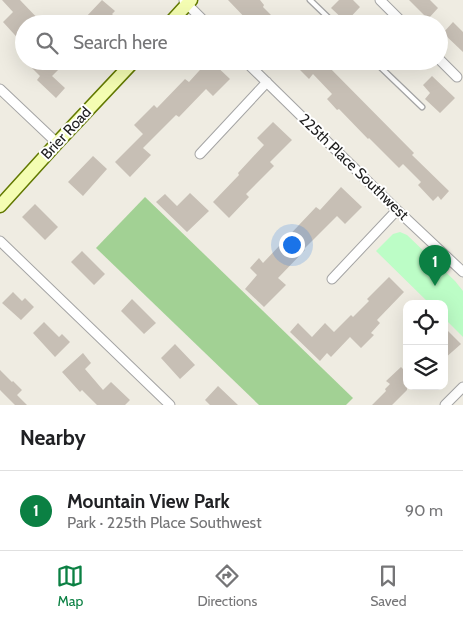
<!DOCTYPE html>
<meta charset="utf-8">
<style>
:root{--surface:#fff;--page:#f2f2f2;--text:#202124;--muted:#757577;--line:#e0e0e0;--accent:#0b8043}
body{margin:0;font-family:Cabin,sans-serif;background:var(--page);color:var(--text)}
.controls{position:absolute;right:15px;bottom:15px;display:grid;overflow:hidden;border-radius:10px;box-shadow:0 5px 20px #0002}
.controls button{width:45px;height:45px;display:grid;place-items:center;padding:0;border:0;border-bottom:1px solid var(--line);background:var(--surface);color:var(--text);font:25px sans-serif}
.you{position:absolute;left:291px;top:244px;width:18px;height:18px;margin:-12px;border:4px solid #fff;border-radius:50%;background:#1a73e8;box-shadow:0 0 0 8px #1a73e833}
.badge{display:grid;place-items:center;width:32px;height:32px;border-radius:50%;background:var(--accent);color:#fff;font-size:16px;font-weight:700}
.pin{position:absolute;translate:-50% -41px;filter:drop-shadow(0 1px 2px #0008)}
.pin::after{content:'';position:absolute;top:26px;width:18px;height:15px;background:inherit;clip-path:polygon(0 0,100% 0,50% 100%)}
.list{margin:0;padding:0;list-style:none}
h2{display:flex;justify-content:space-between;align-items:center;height:65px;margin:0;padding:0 20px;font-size:21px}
h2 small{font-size:16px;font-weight:400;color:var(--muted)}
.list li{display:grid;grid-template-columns:32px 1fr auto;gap:15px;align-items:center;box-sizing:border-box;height:80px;padding:0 20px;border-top:1px solid var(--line)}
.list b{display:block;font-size:19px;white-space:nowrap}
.list p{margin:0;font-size:16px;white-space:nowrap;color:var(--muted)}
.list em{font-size:16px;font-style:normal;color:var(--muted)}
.icon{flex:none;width:28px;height:28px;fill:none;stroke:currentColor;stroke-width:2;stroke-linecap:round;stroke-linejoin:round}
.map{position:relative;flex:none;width:463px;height:405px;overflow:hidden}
.search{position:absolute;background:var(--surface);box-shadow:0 5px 20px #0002;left:15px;right:15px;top:15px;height:55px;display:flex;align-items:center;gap:12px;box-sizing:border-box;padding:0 18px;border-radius:28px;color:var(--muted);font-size:19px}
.sheet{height:145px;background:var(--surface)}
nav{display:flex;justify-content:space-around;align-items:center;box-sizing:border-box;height:70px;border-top:1px solid var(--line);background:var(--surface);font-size:14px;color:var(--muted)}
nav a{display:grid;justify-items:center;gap:2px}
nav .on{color:var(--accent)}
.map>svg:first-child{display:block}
.forest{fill:#a2d194}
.park{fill:#bcfdc6}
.building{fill:#c7bfb5}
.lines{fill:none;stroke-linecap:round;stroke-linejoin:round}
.lane-casing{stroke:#a4a4a4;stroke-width:7}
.street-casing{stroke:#a4a4a4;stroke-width:11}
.secondary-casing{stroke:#627900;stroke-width:15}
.lane{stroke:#fff;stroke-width:4.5}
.street{stroke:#fff;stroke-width:9}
.secondary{stroke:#f4fdb2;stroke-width:12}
.labels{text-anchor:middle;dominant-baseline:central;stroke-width:4;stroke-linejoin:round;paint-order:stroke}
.street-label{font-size:15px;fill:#1d1d1d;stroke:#fff}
</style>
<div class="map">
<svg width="463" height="405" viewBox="0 0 463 405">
<rect width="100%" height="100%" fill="#efece2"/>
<!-- forest -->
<path class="forest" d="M145,197l208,201 -7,7h-87l-163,-157z"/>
<!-- park -->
<path class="park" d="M400,232l7,3 48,46 8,10v46l-19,-19v-14h-14l-54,-53 17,-17z"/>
<!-- building -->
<path class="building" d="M2,0h18l23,24h-19v21l-21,-23 10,-10z
M102,0l13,11 -3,3 5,5 -4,5h-22l-6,-6z
M228,0h32l4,5 -1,2 17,17h-29z
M339,0h14l7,7 -14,15 -15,-14z
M409,0h21l8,8 -10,11z
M453,22l10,10v20l-20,-19z
M25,61h42l-15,15 13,12 -9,10 -19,-18 3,-4z
M208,61h3l19,18 -17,17 -7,-7 -27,28 -3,-2 -33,33 8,7 -21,22 -15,-15 28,-28 -9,-9 20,-20 3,3 28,-29 4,3z
M291,61h32l91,92 -2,2 37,36 -8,9 -3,-4 -5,5 -15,-16 3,-3 -18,-18 -4,4 -30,-30 -1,1 -29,-30 -2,1 -10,-11 5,-5 -19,-20 -4,5z
M432,76l23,22 -15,15 -15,-14 5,-6 -7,-8z
M273,122l19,18 -22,22 4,4 -28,28 3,3 -20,21 -16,-16 26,-27 -1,-2 26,-28 -7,-7z
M93,156l14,13 -24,27 -15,-14z
M341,187l21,20 -17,17 -8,-8 -33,33 1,1 -27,28 8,7 -22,22 -19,-18 12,-14 -7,-7 9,-10 4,5 53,-56 4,3z
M190,193l19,18 -22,21 -31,-30 9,-8 12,12z
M35,204l23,23 -13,13 -23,-23z
M82,251l23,23 -11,11 -23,-23z
M389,277l15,15 -27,28 3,3 -9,10 3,2 -13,13 -11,-11 -19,20 -4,-4 -7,8 -30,-29 8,-9 14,14 13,-14 9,9 17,-17 2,2 16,-16 -2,-2z
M13,292l9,9 3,-3 9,9 -13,13 -19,-17z
M132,299l24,24 -12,11 -23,-23z
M44,322l15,15 3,-3 8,8 -15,15 -22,-24z
M444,327l17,17 -17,15z
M175,344l20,21 -15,14 -19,-21z
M83,353l8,10 -6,6 18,21 8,-8 19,18 -5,5h-28l-15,-15 -2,2 -18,-20z
M401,367l6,6v17l-15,15h-20l14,-14 -1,-2 5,-5 -4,-3z
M0,370l12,12 1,-1 9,9 -5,5 10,10h-12l-15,-15z
M218,386l20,19h-28l-5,-5z"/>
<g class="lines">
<defs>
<path id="lane" d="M310,0l25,24
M374,61l48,46"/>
<path id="street" d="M380,0l24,24
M184,1l23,23
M439,59l18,18
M245,61l152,149 66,62
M0,89l57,54
M200,154l67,-72
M0,241l170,164
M332,279l65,-69
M445,405l18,-18"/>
<path id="secondary" d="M169,24l22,-24
M0,206l57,-63 77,-82"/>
</defs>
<!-- lane casing -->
<use href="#lane" class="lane-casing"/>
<!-- street casing -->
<use href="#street" class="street-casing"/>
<!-- secondary casing -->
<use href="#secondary" class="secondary-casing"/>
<!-- lane -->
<use href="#lane" class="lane"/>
<!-- street -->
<use href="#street" class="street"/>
<!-- secondary -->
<use href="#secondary" class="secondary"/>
</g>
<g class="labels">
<!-- street labels -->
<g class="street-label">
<text transform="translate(66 133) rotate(-47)">Brier Road</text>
<text transform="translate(354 167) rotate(44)">225th Place Southwest</text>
</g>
</g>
</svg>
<div class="controls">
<button><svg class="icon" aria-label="locate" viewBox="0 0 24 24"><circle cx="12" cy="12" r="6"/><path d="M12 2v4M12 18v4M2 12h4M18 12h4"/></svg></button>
<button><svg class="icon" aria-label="layers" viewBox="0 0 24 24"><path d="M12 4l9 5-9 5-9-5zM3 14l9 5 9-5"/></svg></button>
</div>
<div class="you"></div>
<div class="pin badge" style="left:435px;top:286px">1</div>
<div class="search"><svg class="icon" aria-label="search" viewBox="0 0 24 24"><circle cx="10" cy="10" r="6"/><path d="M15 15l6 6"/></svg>Search here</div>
</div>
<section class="sheet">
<h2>Nearby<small></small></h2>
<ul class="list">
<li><span class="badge">1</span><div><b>Mountain View Park</b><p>Park · 225th Place Southwest</p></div><em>90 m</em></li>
</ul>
</section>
<nav>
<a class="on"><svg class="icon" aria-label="map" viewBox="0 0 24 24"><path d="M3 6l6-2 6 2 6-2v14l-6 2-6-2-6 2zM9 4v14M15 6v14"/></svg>Map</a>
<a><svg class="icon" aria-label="directions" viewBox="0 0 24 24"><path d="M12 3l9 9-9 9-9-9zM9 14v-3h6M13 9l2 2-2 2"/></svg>Directions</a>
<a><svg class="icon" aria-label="saved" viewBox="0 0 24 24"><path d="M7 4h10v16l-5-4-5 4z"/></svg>Saved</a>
</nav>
